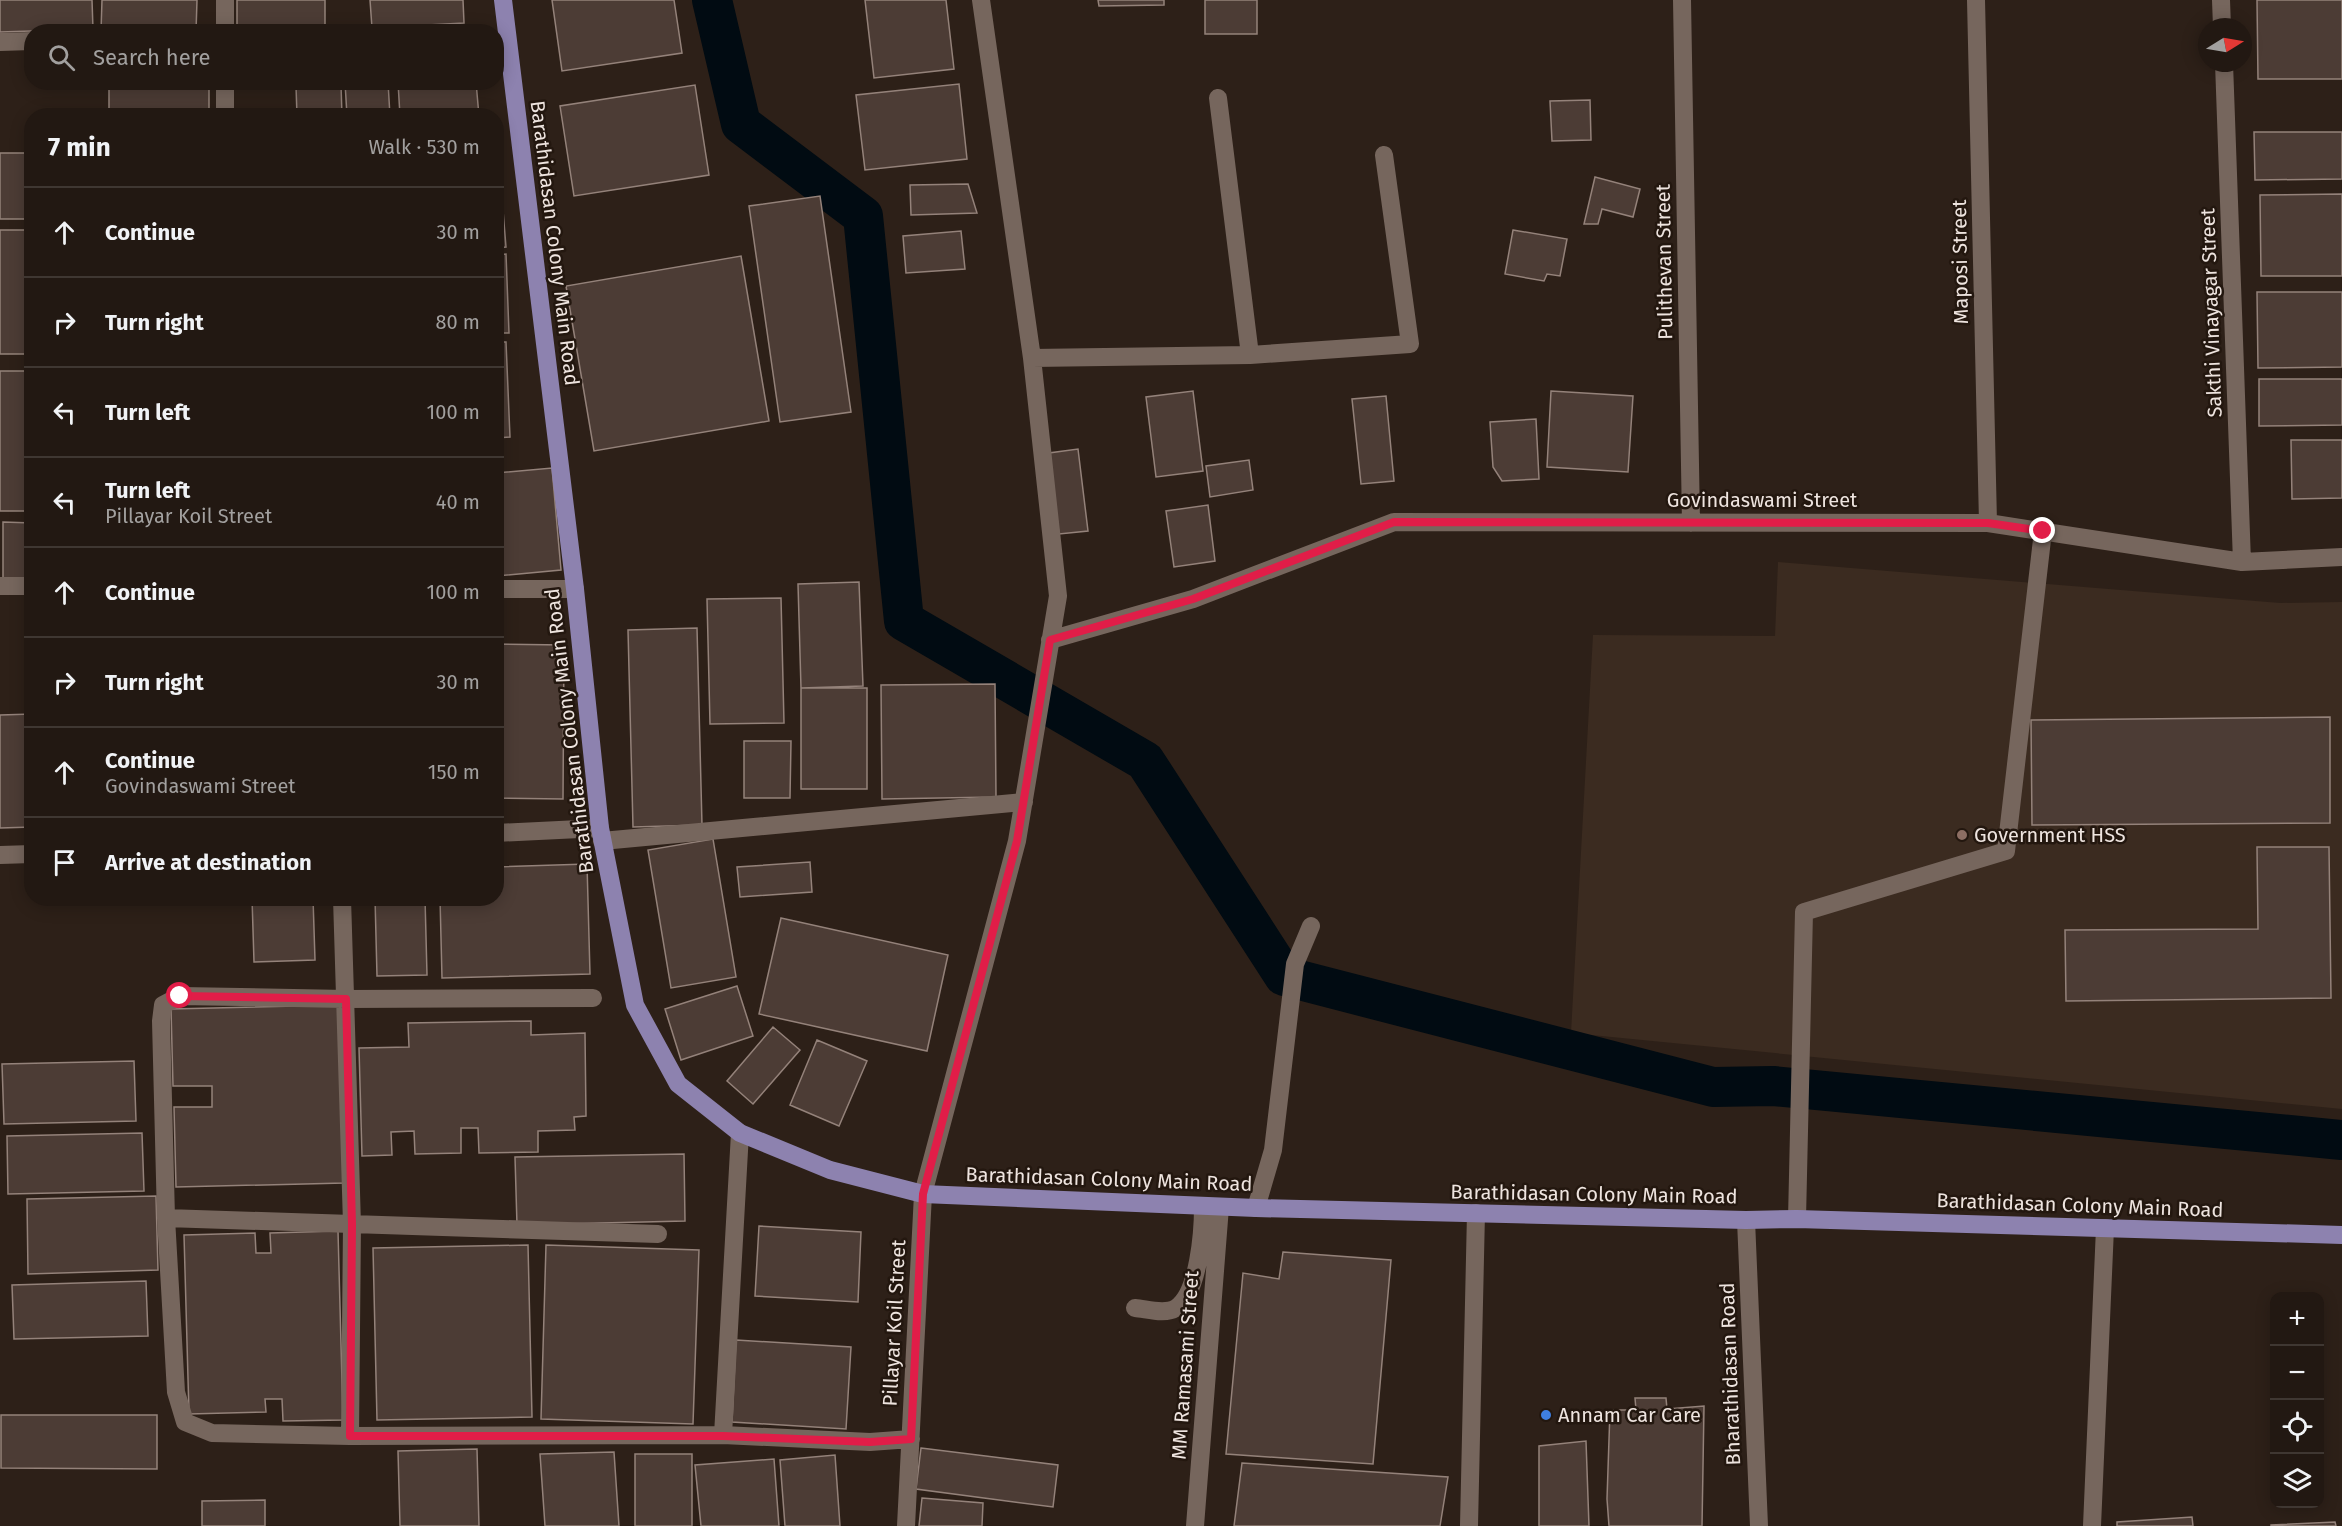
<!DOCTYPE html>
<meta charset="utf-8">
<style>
:root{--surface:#221812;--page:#2a211b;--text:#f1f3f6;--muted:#a2a09f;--line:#3f3732}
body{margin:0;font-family:"Fira Sans",sans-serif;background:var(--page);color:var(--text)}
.controls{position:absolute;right:18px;bottom:18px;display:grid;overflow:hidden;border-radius:12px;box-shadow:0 3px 15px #0003}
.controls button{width:54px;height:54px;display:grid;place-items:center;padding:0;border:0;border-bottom:2px solid var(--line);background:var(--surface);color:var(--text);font:30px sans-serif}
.compass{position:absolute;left:2198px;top:18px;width:54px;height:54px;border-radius:50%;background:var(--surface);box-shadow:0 3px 15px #0003;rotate:79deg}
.stop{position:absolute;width:18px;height:18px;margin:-14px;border:4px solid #e11d48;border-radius:50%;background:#fff}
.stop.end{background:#e11d48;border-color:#fff;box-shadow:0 2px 6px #0008}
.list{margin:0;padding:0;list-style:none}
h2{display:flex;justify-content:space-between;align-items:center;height:78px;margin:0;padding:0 24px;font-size:26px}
h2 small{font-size:20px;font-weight:400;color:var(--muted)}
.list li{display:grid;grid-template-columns:39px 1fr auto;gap:18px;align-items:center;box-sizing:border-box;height:90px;padding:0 24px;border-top:2px solid var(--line)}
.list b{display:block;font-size:22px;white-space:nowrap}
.list p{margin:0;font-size:20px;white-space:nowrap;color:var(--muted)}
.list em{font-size:20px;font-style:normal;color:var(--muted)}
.icon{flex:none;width:33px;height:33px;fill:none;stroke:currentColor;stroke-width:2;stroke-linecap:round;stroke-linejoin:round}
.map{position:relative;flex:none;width:2342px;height:1526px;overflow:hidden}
.search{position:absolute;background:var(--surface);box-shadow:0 3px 15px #0003;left:24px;top:24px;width:480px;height:66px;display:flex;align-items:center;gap:15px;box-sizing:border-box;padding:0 21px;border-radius:24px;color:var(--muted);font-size:22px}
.panel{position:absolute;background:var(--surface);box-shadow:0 3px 15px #0003;left:24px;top:108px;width:480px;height:798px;border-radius:24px}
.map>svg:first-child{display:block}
.education{fill:#3b2b20}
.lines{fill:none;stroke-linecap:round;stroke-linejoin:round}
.canal{stroke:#010b12;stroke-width:40}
.building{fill:#4c3c35;stroke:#94827a;stroke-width:1.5}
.minor{stroke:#76665d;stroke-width:18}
.major{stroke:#8d82af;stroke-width:18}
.route{stroke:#e11d48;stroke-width:8}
.education-dot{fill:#8d6e63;stroke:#23170f;stroke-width:2}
.shop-dot{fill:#3f7fe0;stroke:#23170f;stroke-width:2}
.labels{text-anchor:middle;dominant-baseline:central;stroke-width:5;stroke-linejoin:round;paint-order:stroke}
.street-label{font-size:20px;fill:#eee4df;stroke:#23170f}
.poi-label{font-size:20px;fill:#eee4df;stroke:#23170f;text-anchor:start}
</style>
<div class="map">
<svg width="2342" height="1526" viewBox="0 0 2342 1526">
<rect width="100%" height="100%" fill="#2d2018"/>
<!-- education -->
<path class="education" d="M1778,562l502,41 62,-1v507l-771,-76 22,-398 182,1z"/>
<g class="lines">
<!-- canal -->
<path class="canal" d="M712,0l29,124 122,92 41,405 241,140 139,215 429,111 60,-1 569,54"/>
</g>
<!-- building -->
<path class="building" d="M0,0h92l1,29 -93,3z
M102,0h95l-1,32 -95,-1z
M237,0h88v26l-88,1z
M370,0h93l1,23 -92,5z
M552,0h122l8,53 -120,18z
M865,0h81l8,69 -80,9z
M1098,0h66v5l-65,1z
M1205,0h52v34h-52z
M2257,0h85v79h-84z
M109,82h100v34h-100z
M345,82h43l2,34h-43z
M398,82h78l3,34h-79z
M959,84l8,75 -102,11 -9,-75z
M341,85l1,31h-45l-1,-30z
M695,85l14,90 -135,21 -14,-90z
M1590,100l1,40 -39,1 -2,-40z
M2254,132h88v47l-87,1z
M0,153h32v66h-32z
M1595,177l45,12 -7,28 -31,-8 -4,15h-14z
M968,184l9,29 -66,2 -1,-30z
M2342,194v82h-81l-1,-81z
M820,196l31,216 -71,10 -31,-216z
M496,198h6l4,49 -10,1z
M0,230h32v124h-32z
M1513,230l54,9 -7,37 -13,-2 -3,7 -39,-7z
M961,231l4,38 -59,4 -3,-37z
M506,254l3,79h-13v-78z
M741,256l28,165 -175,30 -28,-165z
M2257,292h85v75l-84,1z
M496,342h10l4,95 -14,1z
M0,371h32v140h-32z
M2259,379h83v46l-83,1z
M1193,391l10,80 -47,6 -10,-80z
M1551,391l82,5 -5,76 -81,-5z
M1386,396l8,85 -33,3 -9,-85z
M1536,419l3,60 -37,2 -9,-14 -3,-45z
M2291,440h51v58l-50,1z
M1078,449l10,82 -29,3 -10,-81z
M1249,460l4,30 -43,7 -4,-31z
M552,468l9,102 -65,6v-103z
M1208,505l7,56 -41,6 -8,-56z
M3,522l29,1v55h-29z
M859,582l4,104 -62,2 -3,-104z
M781,598l3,125 -74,1 -3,-125z
M697,628l5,197 -69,2 -5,-197z
M496,644l68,1 -1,154 -67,-1z
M995,684l1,113 -114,2 -1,-114z
M801,688h66v101h-66z
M32,714v113l-32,1v-113z
M2330,717v106l-298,2 -1,-105z
M744,741h47l-1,57h-46z
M713,839l23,138 -65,11 -23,-138z
M2257,847h72l2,151 -265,3 -1,-71 193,-1z
M810,862l2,30 -72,5 -3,-30z
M587,864l3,110 -148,4 -2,-80h56v-31z
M252,898h61l2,62 -61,2z
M375,898h50l2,77 -50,1z
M781,918l167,37 -21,96 -168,-37z
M737,986l16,50 -72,24 -16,-51z
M340,1005l4,178 -168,4 -2,-80h38v-21h-39l-2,-77z
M531,1021v14l54,-2 1,83 -12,1 1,13 -37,1v21l-59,1 -1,-25h-17v25l-46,1 -1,-23 -23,1 1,23 -30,1 -3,-108 50,-1 -1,-24z
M773,1027l27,23 -47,54 -26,-23z
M817,1040l50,21 -28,65 -49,-21z
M134,1061l2,60 -132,3 -2,-60z
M142,1133l2,58 -136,3 -1,-58z
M684,1154l1,67 -168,4 -2,-68z
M156,1196l2,74 -130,4 -1,-75z
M759,1226l102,6 -3,70 -103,-6z
M338,1231l5,189 -60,1 -1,-22h-17l1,13 -77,2 -5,-179 71,-2 1,20h15l-1,-20z
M528,1245l4,172 -155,3 -4,-172z
M546,1245l153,5 -6,174 -152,-5z
M1283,1252l108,8 -18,204 -147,-10 17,-181 36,6z
M146,1281l2,55 -134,3 -2,-54z
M736,1340l115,7 -5,82 -114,-7z
M1635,1398h31l1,11 37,-3 -2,120h-93l-2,-27 3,-89h26z
M1,1415h156v54l-156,-1z
M1586,1441l3,85h-50v-80z
M921,1448l137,17 -5,42 -137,-18z
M477,1449l2,77h-79l-2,-75z
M614,1452l5,74h-74l-5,-72z
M635,1454h57v72h-57z
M835,1455l5,71h-55l-5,-66z
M774,1459l5,67h-78l-6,-61z
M1242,1463l206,14 -8,49h-206z
M922,1498l61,5 -1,23h-63z
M265,1500v26h-63v-25z
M2192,1517l1,9h-76v-4z
M2335,1522l1,4h-65v-1z"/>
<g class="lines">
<!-- minor -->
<path class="minor" d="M225,0v32
M1682,0l9,523
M1976,0l12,523
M2221,0l1,27
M0,42l32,-1
M2224,63l18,499
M225,82v34
M1218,98l32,257
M1032,358l218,-3 160,-11 -26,-189
M0,586h32
M496,589h79
M1050,640l143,-41 201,-77 594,1 254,39 100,-5
M496,833l104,-5
M602,841l422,-39
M0,855l32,-1
M342,898l10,326 -2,212
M593,998l-247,1 -166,-3 -17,9 -2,16 5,197 10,174 9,30 27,11 138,3 373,-1 147,7 41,-3
M1256,1208l17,-58 22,-186 16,-38
M166,1218l492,16
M1797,1219l7,-307 202,-61 37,-320
M1746,1220l13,306
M1135,1308c12,1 30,7 41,0 23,-15 27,-77 27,-102
M723,1435l17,-302
M906,1526l17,-332 94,-353 41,-245 -26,-238 -51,-358
M1195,1526l25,-319
M1469,1526l7,-313
M2092,1526l13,-298"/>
<!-- major -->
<path class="major" d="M503,0l72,589 25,239 35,177 43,79 62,49 90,37 93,24 333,14 490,12 51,-1 545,16"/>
</g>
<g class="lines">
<!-- route -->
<path class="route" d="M180,996l166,3 6,225 -2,212h373l147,6 41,-3 12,-245 94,-353 33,-201 143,-41 201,-77 594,1 55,8"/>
</g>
<!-- markers -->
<circle class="education-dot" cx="1962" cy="835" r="6"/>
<circle class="shop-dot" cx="1546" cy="1415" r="6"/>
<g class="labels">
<!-- street labels -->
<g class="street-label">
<text transform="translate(555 243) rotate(83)">Barathidasan Colony Main Road</text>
<text transform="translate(1664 262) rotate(-91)">Pulithevan Street</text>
<text transform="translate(1960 262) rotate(-91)">Maposi Street</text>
<text transform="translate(2211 313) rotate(-92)">Sakthi Vinayagar Street</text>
<text x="1762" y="500">Govindaswami Street</text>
<text transform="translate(569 731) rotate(-97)">Barathidasan Colony Main Road</text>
<text transform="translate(1109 1179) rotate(2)">Barathidasan Colony Main Road</text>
<text transform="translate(1594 1194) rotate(1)">Barathidasan Colony Main Road</text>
<text transform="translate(2080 1205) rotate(2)">Barathidasan Colony Main Road</text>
<text transform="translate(894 1323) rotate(-87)">Pillayar Koil Street</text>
<text transform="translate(1185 1365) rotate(-86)">MM Ramasami Street</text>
<text transform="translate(1730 1374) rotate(-92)">Bharathidasan Road</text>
</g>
<!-- poi labels -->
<g class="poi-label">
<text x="1974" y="835">Government HSS</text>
<text x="1558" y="1415">Annam Car Care</text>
</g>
</g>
</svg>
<div class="controls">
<button>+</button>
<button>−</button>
<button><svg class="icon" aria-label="locate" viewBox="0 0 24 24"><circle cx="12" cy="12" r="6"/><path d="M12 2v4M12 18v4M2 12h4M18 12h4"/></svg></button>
<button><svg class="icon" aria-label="layers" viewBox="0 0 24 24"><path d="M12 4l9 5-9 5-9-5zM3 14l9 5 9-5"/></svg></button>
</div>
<svg class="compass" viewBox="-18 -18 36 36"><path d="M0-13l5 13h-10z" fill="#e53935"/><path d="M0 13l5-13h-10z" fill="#a2a09f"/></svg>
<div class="stop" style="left:180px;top:996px"></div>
<div class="stop end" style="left:2043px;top:531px"></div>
<div class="search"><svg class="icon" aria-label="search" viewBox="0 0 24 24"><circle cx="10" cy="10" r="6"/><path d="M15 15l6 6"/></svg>Search here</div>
<section class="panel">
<h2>7 min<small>Walk · 530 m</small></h2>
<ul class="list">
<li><svg class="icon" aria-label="ahead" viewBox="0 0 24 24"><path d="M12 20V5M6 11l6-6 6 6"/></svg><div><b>Continue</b></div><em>30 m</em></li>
<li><svg class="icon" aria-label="right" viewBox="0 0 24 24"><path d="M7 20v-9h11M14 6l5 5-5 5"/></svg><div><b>Turn right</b></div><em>80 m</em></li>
<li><svg class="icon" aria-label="left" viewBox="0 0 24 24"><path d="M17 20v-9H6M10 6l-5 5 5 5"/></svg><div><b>Turn left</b></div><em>100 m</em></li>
<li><svg class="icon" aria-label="left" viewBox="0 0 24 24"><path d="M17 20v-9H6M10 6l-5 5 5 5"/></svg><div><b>Turn left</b><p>Pillayar Koil Street</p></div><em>40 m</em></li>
<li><svg class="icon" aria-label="ahead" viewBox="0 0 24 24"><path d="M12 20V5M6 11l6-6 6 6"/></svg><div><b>Continue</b></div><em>100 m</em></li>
<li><svg class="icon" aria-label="right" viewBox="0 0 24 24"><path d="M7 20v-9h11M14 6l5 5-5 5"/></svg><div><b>Turn right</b></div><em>30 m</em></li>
<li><svg class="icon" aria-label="ahead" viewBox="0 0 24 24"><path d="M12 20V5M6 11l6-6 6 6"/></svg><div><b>Continue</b><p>Govindaswami Street</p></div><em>150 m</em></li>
<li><svg class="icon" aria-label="arrive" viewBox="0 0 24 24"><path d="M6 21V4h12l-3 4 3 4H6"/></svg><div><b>Arrive at destination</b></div></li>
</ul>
</section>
</div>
